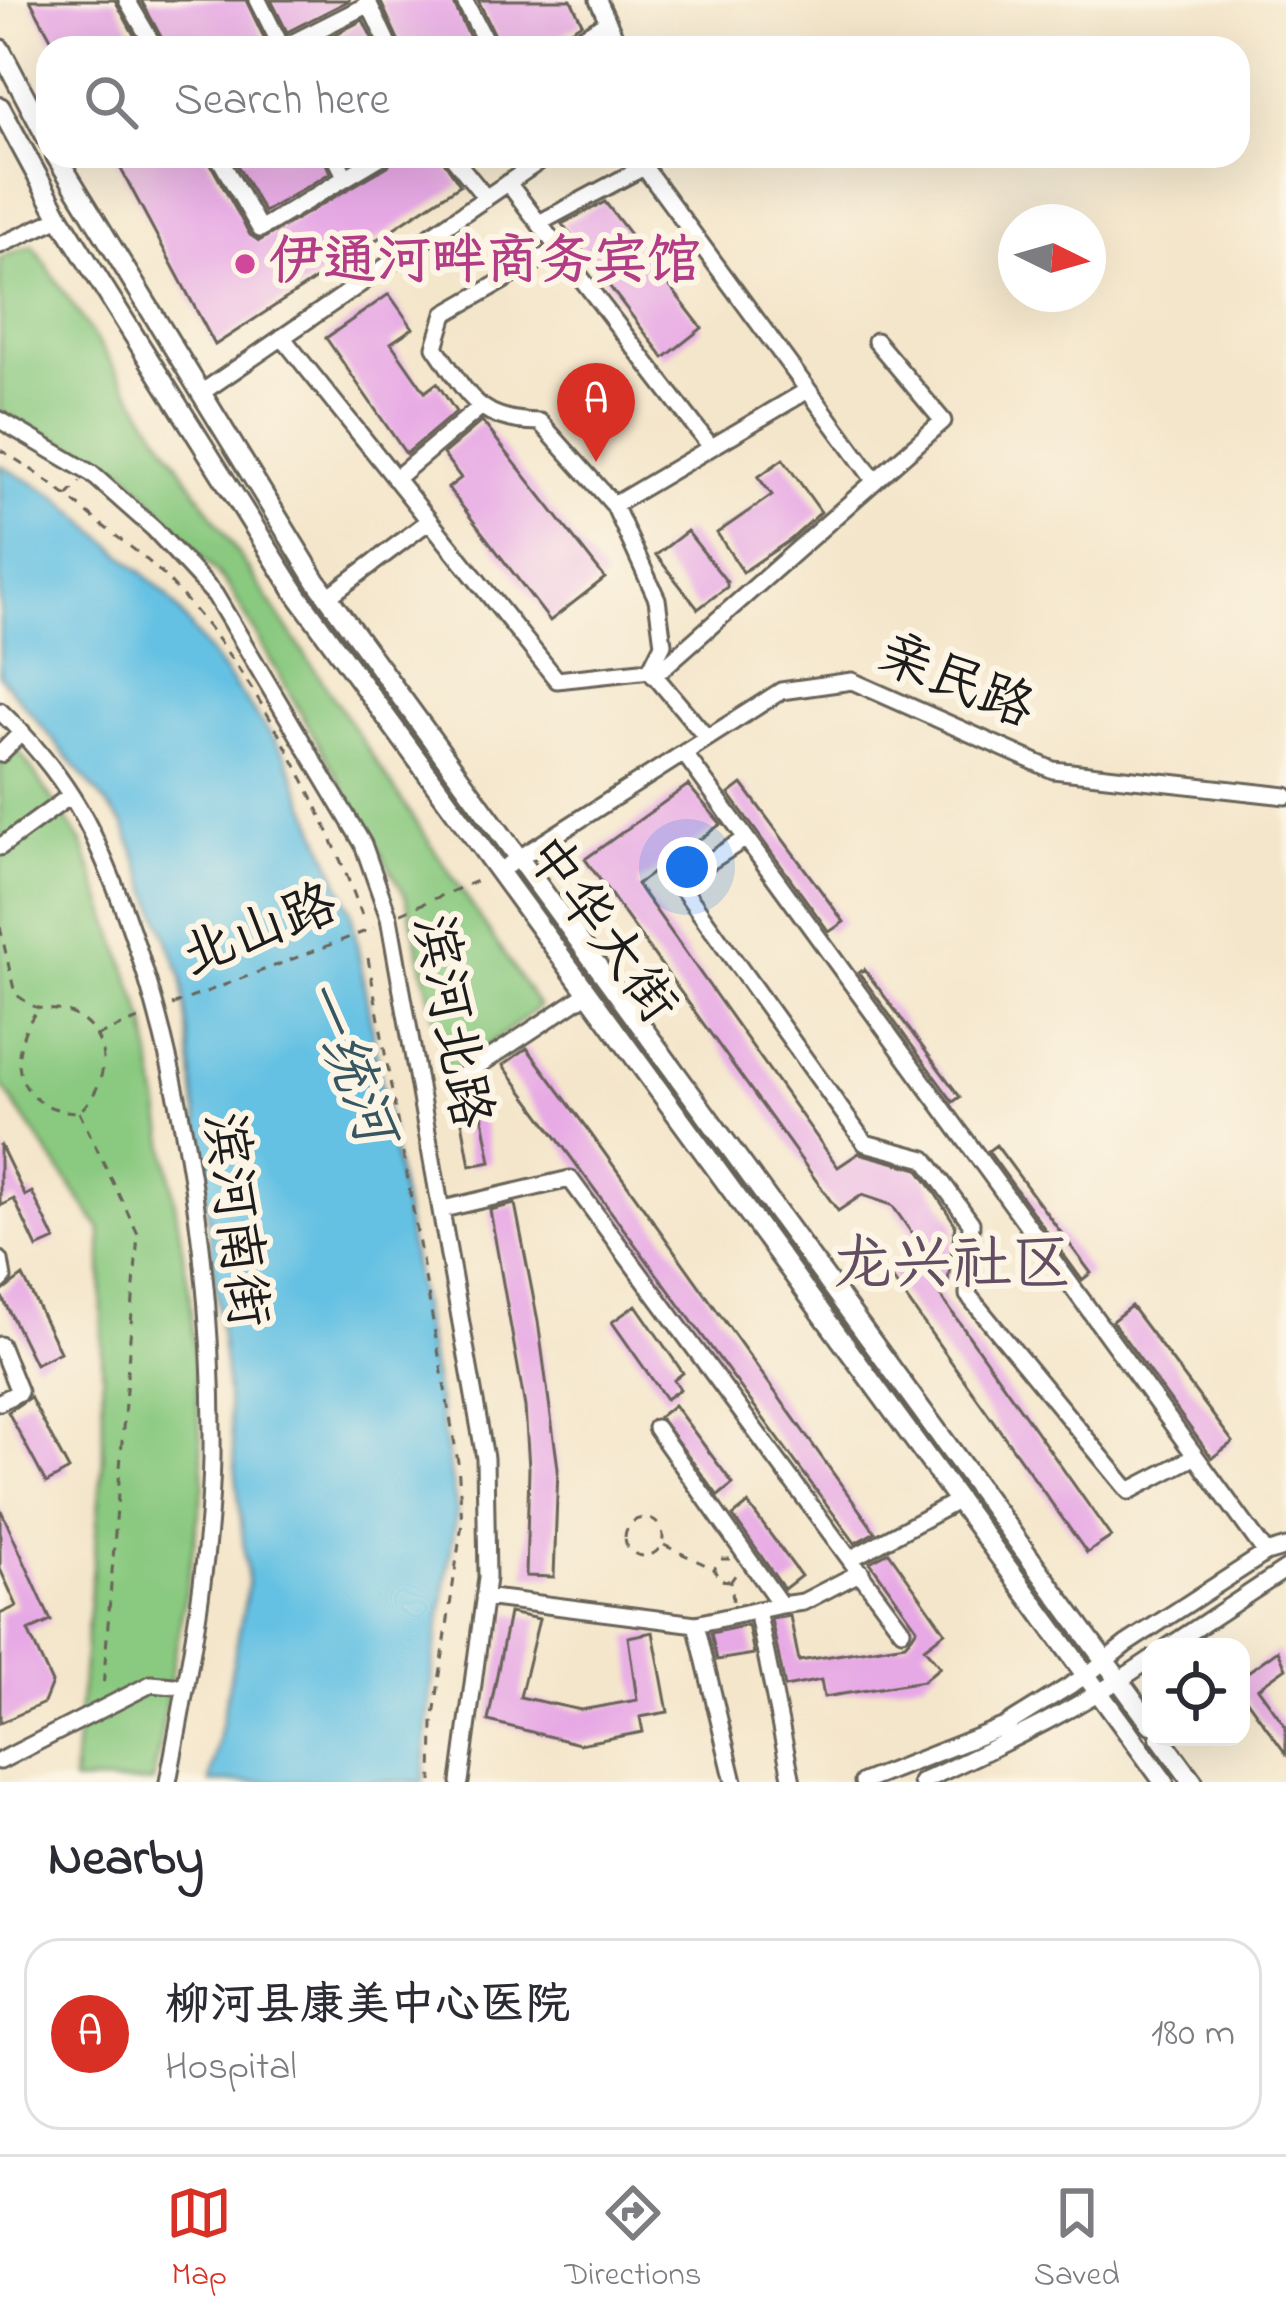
<!DOCTYPE html>
<meta charset="utf-8">
<style>
:root{--surface:#fff;--page:#f7f7f7;--text:#2b2b33;--muted:#7c7c81;--line:#e1e1e2;--accent:#d93025}
body{margin:0;font-family:"Indie Flower","LXGW WenKai TC",sans-serif;background:var(--page);color:var(--text)}
.controls{position:absolute;right:36px;bottom:36px;display:grid;overflow:hidden;border-radius:24px;box-shadow:0 12px 48px #0002}
.controls button{width:108px;height:108px;display:grid;place-items:center;padding:0;border:0;border-bottom:3px solid var(--line);background:var(--surface);color:var(--text);font:60px sans-serif}
.compass{position:absolute;left:998px;top:204px;width:108px;height:108px;border-radius:50%;background:var(--surface);box-shadow:0 12px 48px #0002;rotate:95deg}
.you{position:absolute;left:687px;top:867px;width:42px;height:42px;margin:-30px;border:9px solid #fff;border-radius:50%;background:#1a73e8;box-shadow:0 0 0 18px #1a73e833}
.badge{display:grid;place-items:center;width:78px;height:78px;border-radius:50%;background:var(--accent);color:#fff;font-size:39px;font-weight:700}
.pin{position:absolute;translate:-50% -99px;filter:drop-shadow(0 3px 6px #0008)}
.pin::after{content:'';position:absolute;top:63px;width:42px;height:36px;background:inherit;clip-path:polygon(0 0,100% 0,50% 100%)}
.list{margin:0;padding:0;list-style:none}
h2{display:flex;justify-content:space-between;align-items:center;height:156px;margin:0;padding:0 48px;font-size:51px}
h2 small{font-size:39px;font-weight:400;color:var(--muted)}
.list li{display:grid;grid-template-columns:78px 1fr auto;gap:36px;align-items:center;box-sizing:border-box;height:192px;margin:0 24px 24px;padding:0 24px;border:3px solid var(--line);border-radius:36px}
.list b{display:block;font-size:45px;white-space:nowrap}
.list p{margin:0;font-size:39px;white-space:nowrap;color:var(--muted)}
.list em{font-size:39px;font-style:normal;color:var(--muted)}
.icon{flex:none;width:66px;height:66px;fill:none;stroke:currentColor;stroke-width:2;stroke-linecap:round;stroke-linejoin:round}
.map{position:relative;flex:none;width:1286px;height:1782px;overflow:hidden}
.search{position:absolute;background:var(--surface);box-shadow:0 12px 48px #0002;left:36px;right:36px;top:36px;height:132px;display:flex;align-items:center;gap:30px;box-sizing:border-box;padding:0 42px;border-radius:36px;color:var(--muted);font-size:45px}
.sheet{height:372px;background:var(--surface)}
nav{display:flex;justify-content:space-around;align-items:center;box-sizing:border-box;height:168px;border-top:3px solid var(--line);background:var(--surface);font-size:33px;color:var(--muted)}
nav a{display:grid;justify-items:center;gap:6px}
nav .on{color:var(--accent)}
.map>svg:first-child{display:block}
.green{fill:#8ac980;stroke:#53724e;stroke-width:3}
.water{fill:#65c1e3;stroke:#406e80;stroke-width:3}
.building{fill:#e7a9e5}
.lines{fill:none;stroke-linecap:round;stroke-linejoin:round}
.minor-casing{stroke:#686359;stroke-width:21}
.major-casing{stroke:#686359;stroke-width:24}
.path{stroke:#686359;stroke-width:3;stroke-dasharray:9 9;stroke-linecap:butt}
.minor{stroke:#fff;stroke-width:15}
.major{stroke:#fff;stroke-width:18}
.path-bridge{stroke:#686359;stroke-width:3;stroke-dasharray:9 9;stroke-linecap:butt}
.hotel-dot{fill:#d1479c;stroke:#fcf5e5;stroke-width:4.5}
.labels{text-anchor:middle;dominant-baseline:central;stroke-width:12;stroke-linejoin:round;paint-order:stroke}
.hotel-label{font-size:54px;font-weight:bold;fill:#b23c85;stroke:#fcf5e5;text-anchor:start}
.street-label{font-size:54px;fill:#1c1c1c;stroke:#fcf5e5}
.water-label{font-size:57px;font-style:italic;fill:#365662;stroke:#fcf5e5}
.quarter-label{font-size:60px;fill:#634d62;stroke:#fcf5e5}
</style>
<div class="map">
<svg width="1286" height="1782" viewBox="0 0 1286 1782">
<rect width="100%" height="100%" fill="#fcf5e5"/>
<filter id="ink" filterUnits="userSpaceOnUse"><feTurbulence type="fractalNoise" baseFrequency=".00833" numOctaves="2"/><feDisplacementMap in="SourceGraphic" scale="24" xChannelSelector="R" yChannelSelector="G"/><feConvolveMatrix kernelMatrix="1 2 1 2 8 2 1 2 1" color-interpolation-filters="sRGB"/></filter>
<filter id="wash" filterUnits="userSpaceOnUse"><feTurbulence type="fractalNoise" baseFrequency=".004" numOctaves="4" result="noise"/><feDisplacementMap in="SourceGraphic" scale="48" xChannelSelector="R" yChannelSelector="G"/><feGaussianBlur stdDeviation="2.7" result="paint"/><feColorMatrix in="noise" values="0 0 0 0 0 0 0 0 0 0 0 0 0 0 0 0 0 1.4 0 .05"/><feComposite in="paint" operator="in"/></filter>
<g filter="url(#wash)">
<rect width="100%" height="100%" fill="#f4e6cb"/>
<!-- green -->
<path class="green" d="M33,245l506,762 -91,68 -42,-178 -177,-310 -103,-116 -126,-59v-154z
M0,736l21,18 61,89 64,181 43,266 15,194 -51,298h-80l30,-323 -2,-229 -101,-147z"/>
<!-- water -->
<path class="water" d="M0,465l58,32 109,98 118,159 66,157 106,600 -23,148 -11,123h-213l38,-197 -66,-608 -58,-152 -124,-149z"/>
<g id="blocks">
<!-- building -->
<path class="building" d="M30,0h85l26,48h-85z
M141,0h105l23,48h-102z
M271,0h79l-63,32z
M380,0h72l23,48h-73z
M478,0h93l11,23 -25,15 -5,10h-51z
M363,20l14,28h-68z
M114,156h92l44,79 9,6 129,-75 6,-10h46l20,29 -245,160z
M232,156h91l7,17 -66,39z
M605,202l97,126 -38,30 -102,-134z
M389,294l24,34 -22,15 34,49 12,-9 19,29 -50,42 -80,-116z
M482,421l123,157 -55,43 -102,-133 13,-10 -18,-24z
M783,459l38,53 -31,28 -47,32 -26,-39 55,-38 -14,-18z
M687,531l40,51v5l-29,22 -42,-54z
M742,784l102,138 -15,10 -100,-138z
M688,785l33,39 -84,60 201,283 21,-14 59,16 13,18 24,37 -7,58 -13,6 176,249 -24,16 -198,-279 23,-13 1,-26 -21,-30 -30,-10 -24,16 -253,-352z
M864,969l96,128 -7,5 -94,-129z
M527,1048l64,86 284,398 -20,11 -352,-478z
M477,1085l14,77 -21,4 -13,-73z
M0,1144l25,52 7,-4 23,48 -18,8 -23,-49 -14,7z
M996,1145l95,128 -9,7 -94,-129z
M515,1204l23,117 20,147 -4,109 -28,-1 3,-108 -4,-61 -35,-197z
M23,1276l37,76 -25,12 -35,-71z
M636,1305l47,68 -9,7 6,9 -14,10 -54,-77z
M1131,1306l102,136 -21,16 -100,-137z
M30,1397l39,73 -23,13 -38,-71z
M674,1405l59,79 -15,12 -59,-79z
M748,1504l53,72 -17,13 -51,-73z
M0,1508l51,113 -23,10 24,52 -8,20 -44,20v-109l17,-8 -17,-37z
M889,1552l56,80 -21,16 16,19 -17,14 -99,16 -3,-17 -36,7 -14,-68 19,-3 9,45 106,-17 7,-8 5,-8 -47,-66z
M509,1613l30,6 -19,78 61,13 56,-10 -9,-63 25,-5 15,80 -28,5 3,15 -64,12 -91,-23z
M748,1625l6,29 -37,6 -6,-27z
M1278,1650l8,18 -28,20 28,39v27l-45,-62v-15z"/>
</g>
</g>
<g filter="url(#ink)">
<use href="#blocks" fill-opacity="0" stroke="#686359" stroke-width="3"/>
<g class="lines">
<defs>
<path id="minor" d="M127,0l28,48
M258,0l24,48
M367,0l23,48
M464,0l25,48
M598,0l22,48
M282,48l87,-44
M564,48l44,-26
M218,156l42,73 122,-73
M335,156l11,22
M452,156l34,42
M508,183l203,264
M539,223l105,-56 231,314
M0,245l60,-27
M558,249l-113,65 -10,33c33,47 42,75 105,75l74,83
M282,337l275,343 93,-10 13,-26 -6,-45 -43,-94 194,-115
M201,393l346,-237
M0,420l92,54 62,55 61,66 148,249 26,74 96,540 2,120 -27,204
M395,479l83,-70
M328,597l101,-76
M650,670l57,68
M654,676l289,-255 -67,-80
M0,711c39,37 74,81 96,131 83,182 118,416 116,615 -2,110 -24,218 -44,325
M684,753l582,800
M0,754l22,-22
M746,838l-68,44 187,261 60,16 46,64 -3,72 161,196 65,-34
M0,847l70,-51
M499,871l282,-180 71,-10 201,89 233,26
M455,1081l133,-88
M443,1209l127,-30 332,451
M0,1260l3,18 -3,3
M0,1345l19,47 -19,10
M852,1558l107,-58
M484,1597l212,27 85,-19 -125,-177
M781,1605l22,-3 58,-30
M757,1610l35,172
M696,1624l38,158
M1168,1647l118,-78
M0,1761l151,-77 35,3
M863,1782l142,-56 82,-51 39,-31 140,-91 20,-6
M921,1782c79,-37 158,-73 230,-123"/>
<path id="major" d="M0,49l48,91
M0,107l60,111 237,377 867,1187
M56,156l261,426 834,1142
M1160,1737l33,45"/>
</defs>
<!-- minor casing -->
<use href="#minor" class="minor-casing"/>
<!-- major casing -->
<use href="#major" class="major-casing"/>
<!-- path -->
<path class="path" d="M0,450c36,20 66,45 97,71 23,19 51,37 71,59 88,94 150,217 194,335
M67,496l13,-14
M401,913l80,-34
M0,927l15,67c7,4 17,13 24,14 14,3 24,0 37,8 39,23 32,70 3,96 -65,-1 -75,-59 -41,-103
M368,958l90,504 4,61 -29,200 -1,59
M97,1036l46,-19
M79,1112l59,122 -35,455
M625 1537a19 19 0 1 1 38 0a19 19 0 1 1-38 0Z
M664,1545l50,24
M730,1559h-9l-7,10 5,11 12,1
M733,1601l-2,-20 7,-10"/>
<!-- minor -->
<use href="#minor" class="minor"/>
<!-- major -->
<use href="#major" class="major"/>
<!-- path-bridge -->
<path class="path-bridge" d="M172,1005l202,-77"/>
</g>
</g>
<!-- markers -->
<circle class="hotel-dot" cx="245" cy="264" r="12"/>
<g class="labels">
<!-- hotel labels -->
<g class="hotel-label">
<text x="269" y="264">伊通河畔商务宾馆</text>
</g>
<!-- street labels -->
<g class="street-label">
<text transform="translate(955 684) rotate(22)">亲民路</text>
<text transform="translate(599 931) rotate(54)">中华大街</text>
<text transform="translate(260 933) rotate(-21)">北山路</text>
<text transform="translate(449 1022) rotate(79)">滨河北路</text>
<text transform="translate(233 1220) rotate(83)">滨河南街</text>
</g>
<!-- water labels -->
<g class="water-label">
<text transform="translate(344 1062) rotate(69)">一统河</text>
</g>
<!-- quarter labels -->
<g class="quarter-label">
<text x="952" y="1267">龙兴社区</text>
</g>
</g>
</svg>
<div class="controls">
<button><svg class="icon" aria-label="locate" viewBox="0 0 24 24"><circle cx="12" cy="12" r="6"/><path d="M12 2v4M12 18v4M2 12h4M18 12h4"/></svg></button>
</div>
<svg class="compass" viewBox="-18 -18 36 36"><path d="M0-13l5 13h-10z" fill="#e53935"/><path d="M0 13l5-13h-10z" fill="#7c7c81"/></svg>
<div class="you"></div>
<div class="pin badge" style="left:596px;top:462px">A</div>
<div class="search"><svg class="icon" aria-label="search" viewBox="0 0 24 24"><circle cx="10" cy="10" r="6"/><path d="M15 15l6 6"/></svg>Search here</div>
</div>
<section class="sheet">
<h2>Nearby<small></small></h2>
<ul class="list">
<li><span class="badge">A</span><div><b>柳河县康美中心医院</b><p>Hospital</p></div><em>180 m</em></li>
</ul>
</section>
<nav>
<a class="on"><svg class="icon" aria-label="map" viewBox="0 0 24 24"><path d="M3 6l6-2 6 2 6-2v14l-6 2-6-2-6 2zM9 4v14M15 6v14"/></svg>Map</a>
<a><svg class="icon" aria-label="directions" viewBox="0 0 24 24"><path d="M12 3l9 9-9 9-9-9zM9 14v-3h6M13 9l2 2-2 2"/></svg>Directions</a>
<a><svg class="icon" aria-label="saved" viewBox="0 0 24 24"><path d="M7 4h10v16l-5-4-5 4z"/></svg>Saved</a>
</nav>
